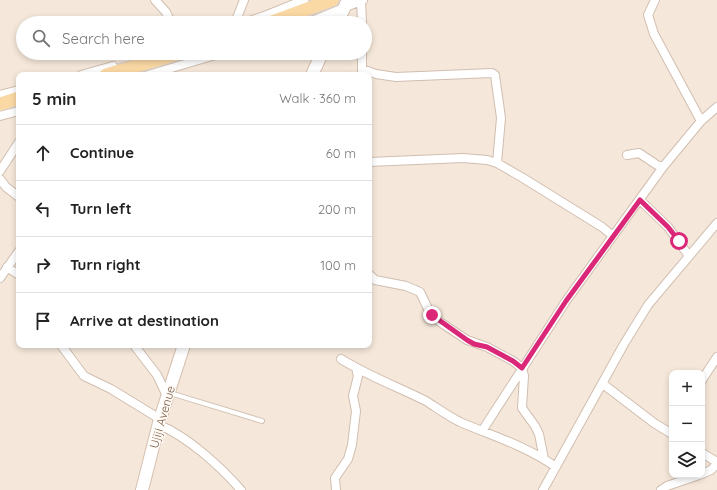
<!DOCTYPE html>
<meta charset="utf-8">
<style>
:root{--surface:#fff;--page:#f2f2f2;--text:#222;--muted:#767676;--line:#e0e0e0}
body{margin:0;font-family:Quicksand,sans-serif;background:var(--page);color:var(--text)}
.controls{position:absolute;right:12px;bottom:12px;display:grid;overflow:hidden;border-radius:8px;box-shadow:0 2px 6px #0003}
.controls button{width:36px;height:36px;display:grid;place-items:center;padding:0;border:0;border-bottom:1px solid var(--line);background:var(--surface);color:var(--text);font:20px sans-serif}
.stop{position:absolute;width:12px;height:12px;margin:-9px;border:3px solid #db2777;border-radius:50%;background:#fff}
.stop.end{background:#db2777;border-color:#fff;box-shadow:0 1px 4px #0008}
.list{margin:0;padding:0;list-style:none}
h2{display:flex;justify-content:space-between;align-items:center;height:52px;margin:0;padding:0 16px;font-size:17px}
h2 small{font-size:13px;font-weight:400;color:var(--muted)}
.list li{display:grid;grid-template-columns:26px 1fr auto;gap:12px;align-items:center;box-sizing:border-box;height:56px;padding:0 16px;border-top:1px solid var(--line)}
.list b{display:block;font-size:15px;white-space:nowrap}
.list em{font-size:13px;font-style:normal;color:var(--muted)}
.icon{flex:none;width:22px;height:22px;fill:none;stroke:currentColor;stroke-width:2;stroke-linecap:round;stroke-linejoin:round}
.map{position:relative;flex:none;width:717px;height:490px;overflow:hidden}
.search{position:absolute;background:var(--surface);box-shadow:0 2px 6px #0003;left:16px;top:16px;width:356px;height:44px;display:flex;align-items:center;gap:10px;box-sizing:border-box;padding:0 14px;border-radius:22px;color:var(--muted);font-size:15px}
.panel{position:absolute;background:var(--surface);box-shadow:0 2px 6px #0003;left:16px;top:72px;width:356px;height:276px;border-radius:8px}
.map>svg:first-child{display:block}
.residential{fill:#f5e8da;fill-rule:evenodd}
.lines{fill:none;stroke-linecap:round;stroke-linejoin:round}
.service-casing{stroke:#d1beb0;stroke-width:6}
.minor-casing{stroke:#d1beb0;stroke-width:10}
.secondary-casing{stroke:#d6c0b0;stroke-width:14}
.primary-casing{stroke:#dad1cd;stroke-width:15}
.service{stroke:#fff;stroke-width:4}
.minor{stroke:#fff;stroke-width:8}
.secondary{stroke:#fff;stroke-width:12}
.primary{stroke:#fbd9a5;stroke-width:13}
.route{stroke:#db2777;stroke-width:5}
.labels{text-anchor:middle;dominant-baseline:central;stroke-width:3;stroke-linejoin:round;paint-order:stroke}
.street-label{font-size:12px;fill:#7a5c4d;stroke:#fffaf3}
</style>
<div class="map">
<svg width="717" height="490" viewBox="0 0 717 490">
<rect width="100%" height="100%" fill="#fdf6ec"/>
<!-- residential -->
<path class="residential" d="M0,0h717v490h-717zM23,23h342v30h-342zM19,75h350v270h-350zM672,373h30v102h-30z"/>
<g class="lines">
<defs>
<path id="service" d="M170,393l92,28"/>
<path id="minor" d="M155,0l11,12 5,11
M361,0l1,23
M655,0l-7,15 6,19 47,87
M235,23l9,-23
M244,23l23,-8 37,-15
M307,23l56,-23
M362,53v22
M362,69l14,5 20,3 96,-4 3,2 6,43 -4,45
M81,75l32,-9
M148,75l74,-22
M0,95l19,-5
M0,116l19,-5
M627,155l12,-2 18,12 6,2
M369,162l94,-4 24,2 10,3 26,15 79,49 11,9
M0,171l19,-29
M0,179l6,8 13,10
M640,200l28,27 21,29
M7,267l12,8
M369,274l6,6 31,6 14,6 10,21 10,9 27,18 20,7 26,14 9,7 2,8 -2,32 13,18 4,8 5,25
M0,278l19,-27
M61,345l23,31 27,13 49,30
M134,345l23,30 11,23
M341,359c27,17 57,28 85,42 11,7 22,15 34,21 33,14 66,24 96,45
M702,380l15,-23
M603,384l51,39 18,11
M159,425c28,11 62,42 82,65
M482,431l84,-130 97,-134 38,-46 16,-14
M702,453l15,9
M702,474l9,-4 6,-6
M336,490l-1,-12 13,-19 4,-14 4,-34 -3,-15 5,-20 -2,-8
M543,490l81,-146 24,-39 69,-82
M661,490l6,-4 32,-11"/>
<path id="secondary" d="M337,23l11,-23
M312,75l10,-22
M142,490l18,-71 24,-74"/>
<path id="primary" d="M269,23l63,-23
M106,75l74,-22
M0,104l19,-6"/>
</defs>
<!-- service casing -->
<use href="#service" class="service-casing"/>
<!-- minor casing -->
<use href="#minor" class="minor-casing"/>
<!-- secondary casing -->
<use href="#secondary" class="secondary-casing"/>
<!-- primary casing -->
<use href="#primary" class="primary-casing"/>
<!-- service -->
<use href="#service" class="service"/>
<!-- minor -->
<use href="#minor" class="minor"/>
<!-- secondary -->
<use href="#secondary" class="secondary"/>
<!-- primary -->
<use href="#primary" class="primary"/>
</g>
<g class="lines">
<!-- route -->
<path class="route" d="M432,315l35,25 7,4 13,3 26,14 9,7 44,-67 74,-101 28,27 11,14"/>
</g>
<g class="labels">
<!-- street labels -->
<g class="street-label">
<text transform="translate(162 417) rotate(-74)">Ujiji Avenue</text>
</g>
</g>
</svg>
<div class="controls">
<button>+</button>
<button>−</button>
<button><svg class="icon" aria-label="layers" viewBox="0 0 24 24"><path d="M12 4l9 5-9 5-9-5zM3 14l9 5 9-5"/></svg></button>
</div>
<div class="stop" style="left:679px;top:241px"></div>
<div class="stop end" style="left:432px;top:315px"></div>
<div class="search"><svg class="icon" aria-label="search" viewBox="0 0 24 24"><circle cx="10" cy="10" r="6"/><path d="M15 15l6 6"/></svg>Search here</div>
<section class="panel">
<h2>5 min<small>Walk · 360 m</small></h2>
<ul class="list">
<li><svg class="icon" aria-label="ahead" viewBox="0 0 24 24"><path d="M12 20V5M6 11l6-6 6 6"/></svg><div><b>Continue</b></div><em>60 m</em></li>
<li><svg class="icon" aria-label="left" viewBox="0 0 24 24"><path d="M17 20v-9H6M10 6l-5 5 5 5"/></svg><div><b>Turn left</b></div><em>200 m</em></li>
<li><svg class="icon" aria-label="right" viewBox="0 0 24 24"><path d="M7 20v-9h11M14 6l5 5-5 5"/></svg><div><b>Turn right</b></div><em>100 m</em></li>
<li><svg class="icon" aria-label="arrive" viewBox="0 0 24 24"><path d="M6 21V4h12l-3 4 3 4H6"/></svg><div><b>Arrive at destination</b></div></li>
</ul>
</section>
</div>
